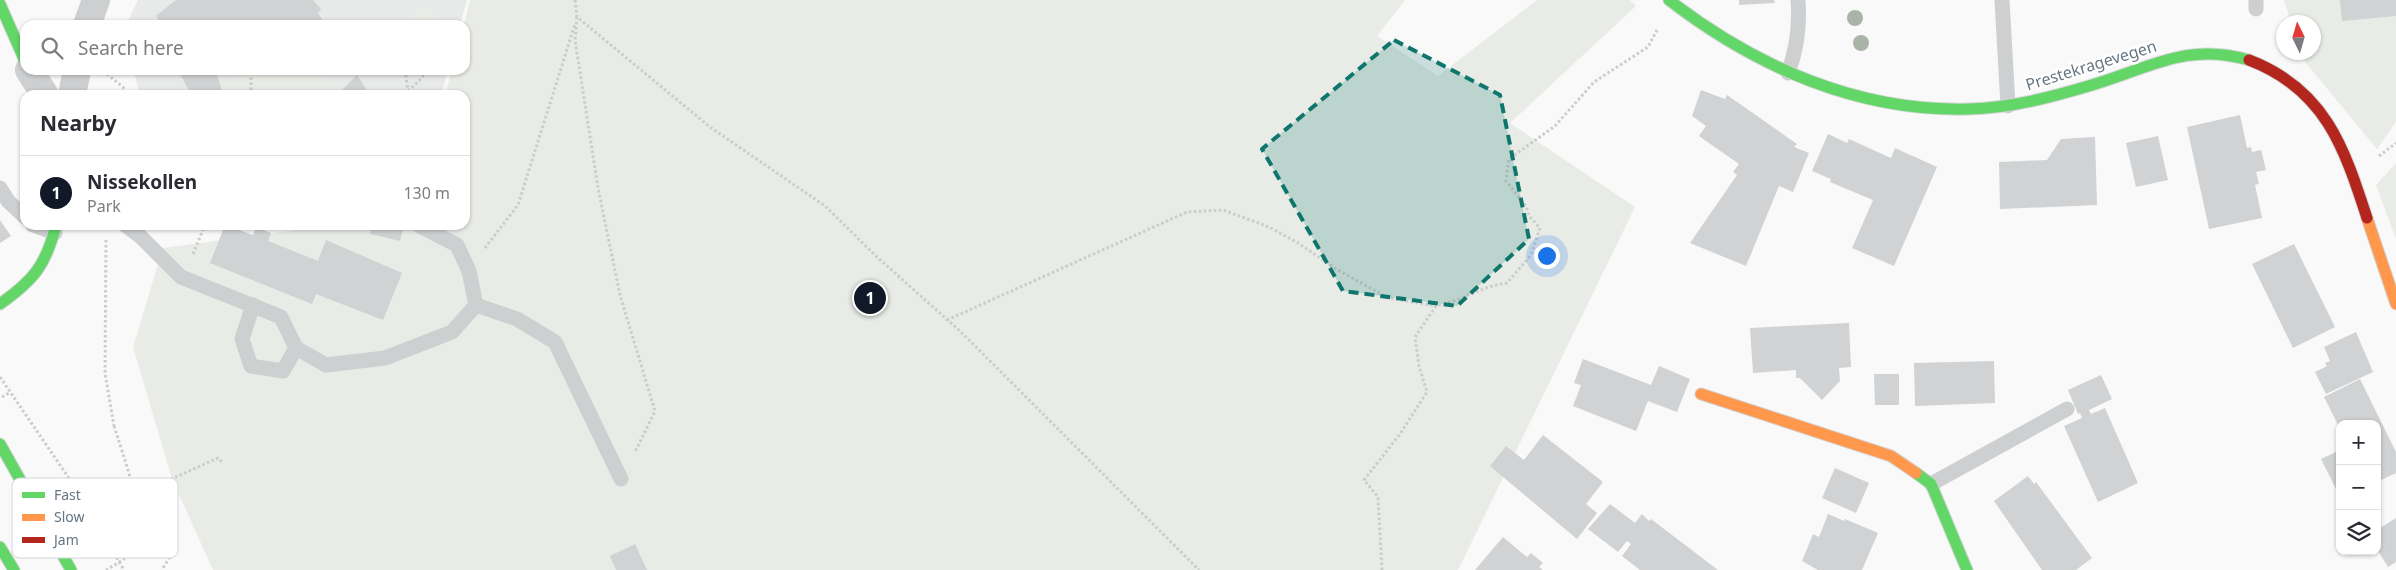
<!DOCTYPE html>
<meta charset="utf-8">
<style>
:root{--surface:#fff;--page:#f2f2f3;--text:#2b2b33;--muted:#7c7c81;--line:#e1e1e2;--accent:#111827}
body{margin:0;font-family:"Noto Sans",sans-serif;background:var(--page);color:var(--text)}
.controls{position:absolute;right:15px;bottom:15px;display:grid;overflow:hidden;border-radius:10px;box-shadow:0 1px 4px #0004}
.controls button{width:45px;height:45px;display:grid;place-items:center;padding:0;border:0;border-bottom:1px solid var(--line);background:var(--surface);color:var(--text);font:25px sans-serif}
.compass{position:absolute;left:2276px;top:15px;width:45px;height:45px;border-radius:50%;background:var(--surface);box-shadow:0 1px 4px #0004;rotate:355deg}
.you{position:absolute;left:1546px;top:255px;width:18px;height:18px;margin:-12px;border:4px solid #fff;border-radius:50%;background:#1a73e8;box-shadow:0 0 0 8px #1a73e833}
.badge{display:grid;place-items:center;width:32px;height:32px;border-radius:50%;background:var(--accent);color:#fff;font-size:16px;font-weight:700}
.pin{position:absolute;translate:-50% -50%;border:2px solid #fff;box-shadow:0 1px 5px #0006}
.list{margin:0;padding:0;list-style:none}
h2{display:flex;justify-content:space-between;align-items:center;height:65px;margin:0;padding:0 20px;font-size:21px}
h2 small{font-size:16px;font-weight:400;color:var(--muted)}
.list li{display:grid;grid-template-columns:32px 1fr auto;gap:15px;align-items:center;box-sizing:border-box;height:75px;padding:0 20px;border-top:1px solid var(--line)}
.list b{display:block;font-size:19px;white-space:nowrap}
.list p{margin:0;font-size:16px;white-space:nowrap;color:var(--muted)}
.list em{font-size:16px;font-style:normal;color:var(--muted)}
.icon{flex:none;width:28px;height:28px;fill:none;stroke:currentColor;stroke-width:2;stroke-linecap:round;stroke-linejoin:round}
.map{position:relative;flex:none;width:2396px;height:570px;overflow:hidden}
.search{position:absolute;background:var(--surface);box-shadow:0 1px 4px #0004;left:20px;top:20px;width:450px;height:55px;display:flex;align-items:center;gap:12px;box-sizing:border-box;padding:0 18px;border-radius:15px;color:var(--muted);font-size:19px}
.panel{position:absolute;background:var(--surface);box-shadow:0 1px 4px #0004;left:20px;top:90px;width:450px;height:140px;border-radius:15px}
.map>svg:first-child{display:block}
.built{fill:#e8e9e9}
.green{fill:#e8ebe6}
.building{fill:#d0d2d3}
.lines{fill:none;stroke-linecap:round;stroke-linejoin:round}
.fast-casing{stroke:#d5d6d7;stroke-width:13}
.slow-casing{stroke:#d5d6d7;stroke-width:13}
.jam-casing{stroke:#d5d6d7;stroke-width:13}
.path{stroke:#cbcccd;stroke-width:3;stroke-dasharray:2.5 2.5;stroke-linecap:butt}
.lane{stroke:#cecfd0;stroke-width:15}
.street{stroke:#cecfd0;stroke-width:28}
.fast{stroke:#63d668;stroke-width:11}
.slow{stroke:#ff974d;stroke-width:11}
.jam{stroke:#b3261e;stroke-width:11}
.path-bridge{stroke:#cbcccd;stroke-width:3;stroke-dasharray:2.5 2.5;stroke-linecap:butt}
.tree{fill:#a9b3a7}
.marked{fill:#0f766e;fill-opacity:0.2;stroke:#0f766e;stroke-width:4;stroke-dasharray:10 6;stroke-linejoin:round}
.labels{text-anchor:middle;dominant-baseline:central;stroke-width:5;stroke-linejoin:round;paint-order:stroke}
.street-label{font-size:16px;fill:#657683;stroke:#fff}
.key{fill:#fff;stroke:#d1d6da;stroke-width:1}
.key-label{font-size:14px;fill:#657683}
</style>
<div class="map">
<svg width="2396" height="570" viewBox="0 0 2396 570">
<rect width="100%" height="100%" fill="#f9f9f9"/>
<!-- built -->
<path class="built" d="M138,0h329l-7,25h-334z
M131,70h317l-7,25h-301l-5,-19z"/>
<!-- green -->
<path class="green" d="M470,0h935l-28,36 61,40 99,-76h93l6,6 -126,117 125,84 -177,363h-1245l-41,-91 -39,-132 30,-99 172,-23h130v-130h-20l7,-25h13l-1,-45z
M2284,0h112v122l-19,27 -71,-86 -4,-10 12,-1v-30h-23z
M421,4c15,-1 19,8 23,21h-35v-14z
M259,70h61l23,25h-121l-4,-14z
M2396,163v76l-20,-54z"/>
<!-- building -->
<path class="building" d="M176,0h137l8,9 -3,4 8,12h-165l-5,-9z
M1739,0h35l1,3 -36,2z
M2340,0h56v16l-54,5z
M178,70h38l7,25 -32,-1z
M336,70h14l-10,5z
M357,75l13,20h-23l-5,-5z
M1701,90l24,9 2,-4 70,49 -3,3 15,6 -16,39 -14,-6 -33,80 -56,-23 47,-68 -4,-3 6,-8 -40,-28 7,-10 -14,-10z
M2240,115l7,33 4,-1 1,5 9,-2 5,20 -10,2 3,12 -4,1 7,33 -53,11 -22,-102z
M1828,134l19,9 2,-4 42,19 4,-10 42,19 -43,99 -42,-18 21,-48 -43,-18 1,-3 -19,-8z
M2158,136l10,44 -32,7 -10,-44z
M2095,137l2,68 -97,4 -1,-47 48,-2 14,-21z
M0,220l11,16 -11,7z
M225,225l28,10 3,-8 15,6 -3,8 50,20 8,-21 76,33 -19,47 -67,-26 -4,10 -102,-41z
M372,225h12l19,5 -3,11 -30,-7z
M2294,244l41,83 -42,21 -41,-84z
M1849,323l2,44 -12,1 1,13 -18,19 -22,-22h-4v-8l-43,3 -3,-45z
M2356,332l17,40 -47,22 -11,-22 12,-6 -2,-3 5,-2 -6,-14z
M1583,359l68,26 8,-19 31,13 -13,33 -29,-11 -12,30 -63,-25 8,-21 -7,-2z
M1994,361l1,42 -80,3 -1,-43z
M1874,374h25v31h-24z
M2101,375l11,24 -23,11 2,4 14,-6 33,75 -40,19 -34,-76 18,-8 -2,-5 -2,1 -10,-24z
M2360,379l36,73v21l-19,9v-58h-37v5l-16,-32z
M1543,435l60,47 -17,22 11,9 -20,26 -87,-73 16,-20 18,14z
M2340,450v47l-19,-38z
M1835,468l34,15 -13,30 -34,-15z
M2028,476l6,8 2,-2 56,76 -16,12h-34l-48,-69z
M1610,504l25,19 7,-9 7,7 2,-2 67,51h-78l-18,-14 9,-12 -4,-3 -9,11 -30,-23z
M1828,514l16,7 1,-2 33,14 -16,37h-44l-16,-9 11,-27 6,3z
M2396,518v44l-8,5 -11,-18v-19z
M1503,537l24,20 4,-4 12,10 -4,4 4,3h-68z
M635,544l12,26h-31l-6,-14z"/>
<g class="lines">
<defs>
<path id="fast" d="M1669,0c87,67 189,112 300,109 42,-1 83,-12 123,-24 58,-17 94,-43 157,-25
M0,4l25,57
M0,304c34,-24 46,-39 56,-79
M0,444l71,126
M1916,473l15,11 36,86
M0,547l14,23"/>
<path id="slow" d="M2367,218l29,86
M1701,394l190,62 25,17"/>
<path id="jam" d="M2249,60c76,29 95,87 118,158"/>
</defs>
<!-- fast casing -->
<use href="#fast" class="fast-casing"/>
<!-- slow casing -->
<use href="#slow" class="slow-casing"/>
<!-- jam casing -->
<use href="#jam" class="jam-casing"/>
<!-- path -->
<path class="path" d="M575,0l2,17 133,110 115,79 53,52 82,73 239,239
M577,17l-2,23 23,148 22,107 35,116 -20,41
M107,74l16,13 3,8
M408,91l14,-13 4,-8
M251,95v-23
M403,95l5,-4 -3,-21
M2379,156l17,-13
M106,240l-1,133 9,53
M485,248l33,-43 57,-181
M193,254l12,-29
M947,320l240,-108 36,-2 46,17 29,16 40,27 50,28 48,8
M0,377l75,110 49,83
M2,397l7,-4
M134,496l84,-38 4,4
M140,519c18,-1 34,8 33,30 -1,6 -8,15 -11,21
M1382,570l-4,-73 -14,-17 36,-46 27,-42 -8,-26 -4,-29 21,-31c25,-5 46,-20 71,-23l24,-28 9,-27 -11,-12 -3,-10 -20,-25 3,-22 46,-33 39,-44 54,-35 9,-17"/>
<!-- lane -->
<path class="lane" d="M2002,0l6,106
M2256,0v9
M1788,73c9,-24 12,-47 10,-73
M0,188l8,13 17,16
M33,225l22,8
M125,225l16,12 40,40 100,40 15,31 -13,23 -32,-5 -9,-27 11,-34
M418,225l39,20 12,26 7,34 41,14 38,23 66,137
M296,348l30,17 59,-7 67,-26 24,-27
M1931,484l136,-75"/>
<!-- street -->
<path class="street" d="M87,25l9,-25
M29,70l16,25
M72,95l5,-25"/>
<!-- fast -->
<use href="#fast" class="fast"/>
<!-- slow -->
<use href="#slow" class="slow"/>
<!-- jam -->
<use href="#jam" class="jam"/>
<!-- path-bridge -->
<path class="path-bridge" d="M106,570c10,-6 23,-12 30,-24 12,-24 -14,-94 -22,-120"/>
</g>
<!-- trees -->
<g class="tree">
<circle cx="1855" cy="18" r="8"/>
<circle cx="1861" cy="43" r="8"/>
</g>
<!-- marked area -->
<path class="marked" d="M1394,40l106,55 29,144 -72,67 -114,-15 -81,-142z"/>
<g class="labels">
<!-- street labels -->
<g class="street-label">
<text transform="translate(2091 65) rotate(-17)">Prestekragevegen</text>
</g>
</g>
<!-- legend -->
<rect x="12" y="478" width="166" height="80" rx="8" class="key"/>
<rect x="22" y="492" width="23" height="6" fill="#63d668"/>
<rect x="22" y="514" width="23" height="7" fill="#ff974d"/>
<rect x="22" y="537" width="23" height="6" fill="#b3261e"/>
<g class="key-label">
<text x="54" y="500">Fast</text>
<text x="54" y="522">Slow</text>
<text x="54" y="545">Jam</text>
</g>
</svg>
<div class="controls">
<button>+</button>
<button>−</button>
<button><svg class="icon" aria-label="layers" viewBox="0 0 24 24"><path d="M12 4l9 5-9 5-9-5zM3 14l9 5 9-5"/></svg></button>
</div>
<svg class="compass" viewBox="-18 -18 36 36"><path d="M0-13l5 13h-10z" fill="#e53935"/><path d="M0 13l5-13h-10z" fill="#7c7c81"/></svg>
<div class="you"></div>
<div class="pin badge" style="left:870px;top:298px">1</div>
<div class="search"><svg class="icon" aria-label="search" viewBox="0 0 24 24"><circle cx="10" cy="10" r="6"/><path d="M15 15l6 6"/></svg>Search here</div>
<section class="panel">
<h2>Nearby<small></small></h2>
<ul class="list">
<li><span class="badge">1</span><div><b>Nissekollen</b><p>Park</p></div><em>130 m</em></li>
</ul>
</section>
</div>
